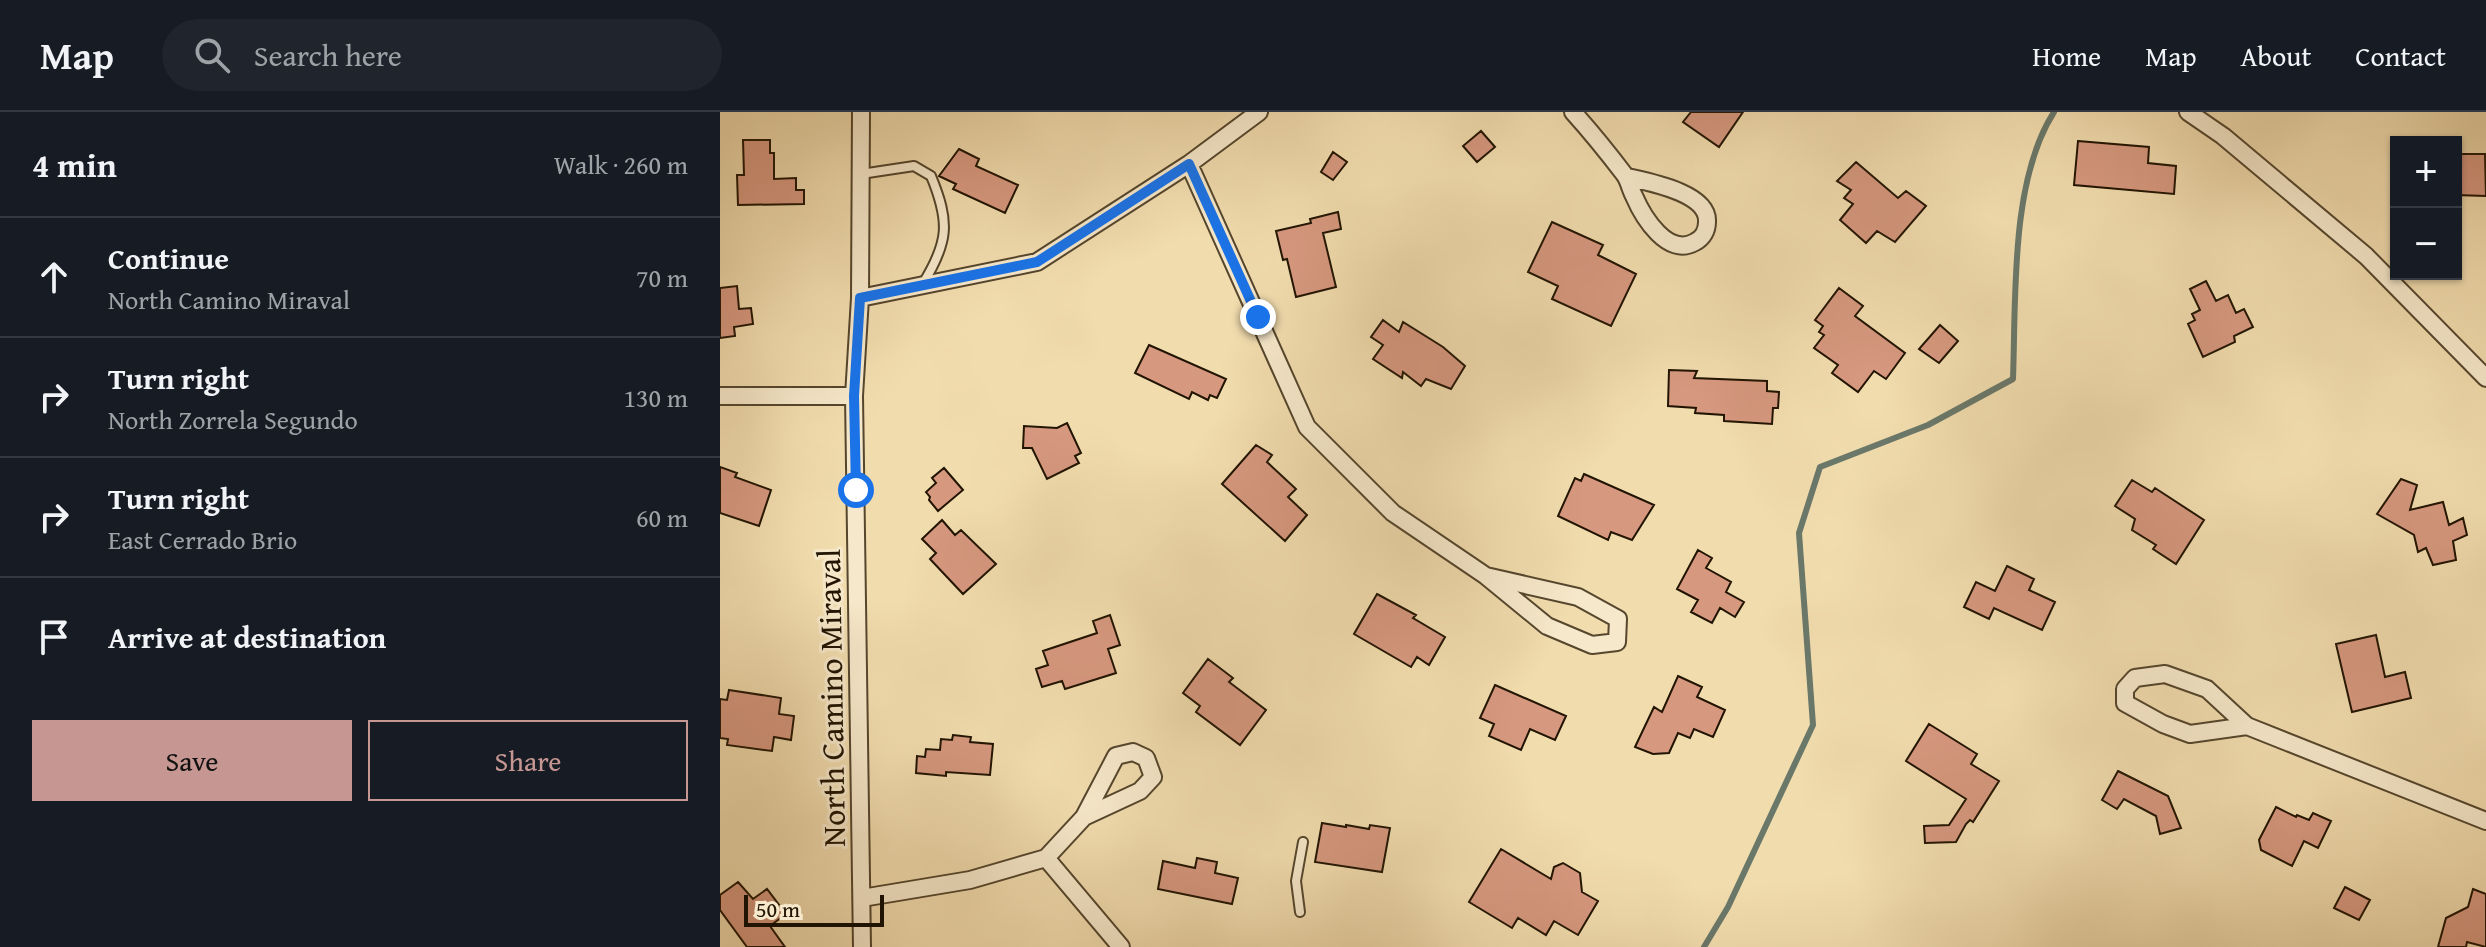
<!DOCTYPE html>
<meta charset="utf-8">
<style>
:root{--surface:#171b24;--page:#20242c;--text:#f1f3f6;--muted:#9ea1a6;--line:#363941;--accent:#c59692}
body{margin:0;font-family:"Gentium Book Plus",serif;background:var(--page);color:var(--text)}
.controls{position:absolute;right:24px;top:24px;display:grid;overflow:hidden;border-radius:0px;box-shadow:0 2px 6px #0004}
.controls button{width:72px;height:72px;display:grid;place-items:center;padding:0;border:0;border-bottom:2px solid var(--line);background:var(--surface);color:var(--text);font:40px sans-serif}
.scale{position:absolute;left:24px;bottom:20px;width:140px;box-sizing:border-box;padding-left:8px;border:4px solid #211402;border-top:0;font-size:22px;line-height:28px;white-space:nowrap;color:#211402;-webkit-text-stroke:6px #f6e8ca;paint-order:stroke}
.stop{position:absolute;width:24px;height:24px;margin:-18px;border:6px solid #1a73e8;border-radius:50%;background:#fff}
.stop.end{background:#1a73e8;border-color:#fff;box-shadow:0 2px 8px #0008}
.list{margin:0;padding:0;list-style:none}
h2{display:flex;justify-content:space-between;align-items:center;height:104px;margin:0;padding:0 32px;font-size:34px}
h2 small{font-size:26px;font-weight:400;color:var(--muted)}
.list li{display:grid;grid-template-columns:52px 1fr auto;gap:24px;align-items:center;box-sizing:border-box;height:120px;padding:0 32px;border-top:2px solid var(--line)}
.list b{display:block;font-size:30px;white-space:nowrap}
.list p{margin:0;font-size:26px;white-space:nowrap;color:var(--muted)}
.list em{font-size:26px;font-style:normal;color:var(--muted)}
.actions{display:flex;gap:16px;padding:24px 32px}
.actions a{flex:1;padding:18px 0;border:2px solid var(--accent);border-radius:0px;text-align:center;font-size:28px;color:var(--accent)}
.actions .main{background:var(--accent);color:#111}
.icon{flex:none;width:44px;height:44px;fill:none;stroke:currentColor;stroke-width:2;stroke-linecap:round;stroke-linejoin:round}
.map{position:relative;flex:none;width:1766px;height:835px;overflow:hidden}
header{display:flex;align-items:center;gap:48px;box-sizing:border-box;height:112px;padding:0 40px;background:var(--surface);border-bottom:2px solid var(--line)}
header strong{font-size:38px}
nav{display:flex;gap:44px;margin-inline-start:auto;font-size:28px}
.search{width:560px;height:72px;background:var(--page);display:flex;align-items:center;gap:20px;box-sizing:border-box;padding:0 28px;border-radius:44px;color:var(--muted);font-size:30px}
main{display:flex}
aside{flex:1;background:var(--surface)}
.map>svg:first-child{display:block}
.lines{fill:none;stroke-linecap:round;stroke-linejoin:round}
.stream{stroke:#6a786a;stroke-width:6}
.building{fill:#d6987f;stroke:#211402;stroke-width:2}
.lane-casing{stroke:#55462d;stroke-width:12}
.street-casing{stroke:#55462d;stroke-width:20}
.lane{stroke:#f6e8ca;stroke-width:8}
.street{stroke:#f6e8ca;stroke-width:16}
.route{stroke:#1a73e8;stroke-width:10}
.labels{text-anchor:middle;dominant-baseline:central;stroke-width:6;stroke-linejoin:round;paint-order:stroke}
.street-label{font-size:32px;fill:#211402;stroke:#f6e8ca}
</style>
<header>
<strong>Map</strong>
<div class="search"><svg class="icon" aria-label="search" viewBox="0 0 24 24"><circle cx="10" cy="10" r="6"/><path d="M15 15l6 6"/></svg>Search here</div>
<nav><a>Home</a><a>Map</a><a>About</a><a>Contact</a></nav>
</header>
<main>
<aside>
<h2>4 min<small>Walk · 260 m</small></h2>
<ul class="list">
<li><svg class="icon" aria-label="ahead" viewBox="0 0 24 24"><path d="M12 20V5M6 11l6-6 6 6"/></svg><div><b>Continue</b><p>North Camino Miraval</p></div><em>70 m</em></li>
<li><svg class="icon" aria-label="right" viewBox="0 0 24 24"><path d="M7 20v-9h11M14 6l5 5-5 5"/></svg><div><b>Turn right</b><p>North Zorrela Segundo</p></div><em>130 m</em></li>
<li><svg class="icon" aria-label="right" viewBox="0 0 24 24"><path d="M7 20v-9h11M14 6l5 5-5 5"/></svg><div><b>Turn right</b><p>East Cerrado Brio</p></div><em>60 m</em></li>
<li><svg class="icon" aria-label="arrive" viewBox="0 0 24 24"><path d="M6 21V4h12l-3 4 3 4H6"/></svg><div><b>Arrive at destination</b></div></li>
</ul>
<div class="actions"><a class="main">Save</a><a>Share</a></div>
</aside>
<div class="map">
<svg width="1766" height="835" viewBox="0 0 1766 835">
<rect width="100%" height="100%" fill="#f1dcae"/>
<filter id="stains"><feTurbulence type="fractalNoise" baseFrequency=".0025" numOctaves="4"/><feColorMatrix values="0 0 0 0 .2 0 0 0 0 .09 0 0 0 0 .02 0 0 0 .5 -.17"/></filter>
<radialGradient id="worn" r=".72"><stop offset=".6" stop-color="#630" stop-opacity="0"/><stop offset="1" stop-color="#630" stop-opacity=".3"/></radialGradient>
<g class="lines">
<!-- stream -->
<path class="stream" d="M984,835l24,-40 85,-182 -14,-192 21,-66 108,-42 85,-46c3,-80 -3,-199 41,-267"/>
</g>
<!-- building -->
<path class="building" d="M971,0h52l-24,35 -36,-25z
M761,19l14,16 -18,15 -14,-16z
M23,28h27v13h4v26l22,-1v12h8v14l-66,1 -1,-30h7z
M1358,29l71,6 -1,16 28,3 -2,28 -100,-9z
M239,37l20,10 -3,7 42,19 -13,28 -52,-24 3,-5 -17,-8z
M613,40l14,10 -14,18 -12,-8z
M1736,42h29l1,42 -30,-1z
M1136,50l42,36 8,-7 20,15 -31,36 -18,-11 -11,12 -26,-23 13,-16 -9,-6 7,-8 -14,-9z
M618,100l3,17 -18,4 13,54 -40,10 -9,-38 -4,1 -7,-29 35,-8 -1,-4z
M832,110l51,23 -5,10 38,19 -25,52 -59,-27 6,-13 -30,-14z
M1486,169l10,20 12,-6 8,18 8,-4 9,18 -19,9 1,6 -32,15 -15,-33 7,-4 -3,-6 8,-4 -10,-21z
M17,174l2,23 12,-1 2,16 -19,3 1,9 -15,2v-50z
M1119,176l24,18 -8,10 50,37 -19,26 -12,-8 -16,21 -26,-19 6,-8 -24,-17 10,-13 -5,-3 4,-6 -8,-6z
M663,208l16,12 4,-10 40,25 22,19 -14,23 -25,-10 -5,7 -18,-14 -1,6 -29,-19 10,-14 -12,-8z
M1220,213l18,16 -19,22 -20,-14z
M429,233l77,34 -9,19 -7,-3 -2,5 -16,-8 -3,7 -54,-26z
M949,258l28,1 -3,7 73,3v10l12,1 -1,16h-5l-1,16 -48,-3v-6l-29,-2 1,-5 -28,-2z
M347,311l14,30 -6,3 4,7 -32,16 -15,-31h-9l1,-22 33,2z
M536,333l16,10 -5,7 29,27 -8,8 19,18 -22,26 -63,-57z
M0,355l17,6 -2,4 36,13 -12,36 -39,-13z
M224,356l19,22 -25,21 -9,-11 1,-3 -4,-5 10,-9 -4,-5z
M864,362l70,31 -22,35 -21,-8 -3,8 -50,-24 17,-38 6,3z
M1681,367l16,6 -7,25 33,-8 6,23 14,-7 4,17 -14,6 3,19 -23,5 -7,-17 -8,4 -4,-17 -37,-21z
M1412,368l20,12 3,-4 49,32 -28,44 -23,-15 3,-4 -24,-15 3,-11 -20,-13z
M222,408l13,15 6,-5 35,34 -33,30 -33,-35 6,-6 -14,-14z
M978,438l14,8 -6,10 25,14 -5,10 18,10 -9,15 -15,-9 -8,15 -21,-11 7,-12 -21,-11z
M1287,454l27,13 -5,11 26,12 -13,28 -48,-22 -5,11 -25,-12 12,-25 19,9z
M657,482l39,21 -3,3 32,19 -16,28 -12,-8 -6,10 -57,-33z
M390,503l10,30 -12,4 8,24 -51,16 -3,-8 -20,6 -6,-18 12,-4 -5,-14 54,-18 -4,-12z
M1656,523l9,42 20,-5 6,26 -59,14 -16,-68z
M488,547l25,19 -4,4 37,28 -26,35 -44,-33 4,-6 -17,-13z
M958,564l24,11 -5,10 28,13 -12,27 -19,-8 -4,9 -12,-5 -9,20 -16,1 -18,-7 19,-40 8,5z
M775,573l71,31 -11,24 -25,-11 -9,21 -32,-14 5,-12 -14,-6z
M9,578l52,8 -2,16 15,2 -3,24 -17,-3 -2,14 -45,-6 1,-6 -8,-1v-39l7,1z
M1209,612l48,30 -6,10 28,17 -26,41 -3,-2 -4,4 -10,18 -31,1 -1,-17 25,-1 17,-26 -60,-38z
M233,623l18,2 -1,5 23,2 -3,31 -44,-3v4l-30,-3 1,-17 8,1 1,-8 14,1 1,-11 11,1z
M1398,659l50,25 13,32 -21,6 -4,-18 -32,-17 -7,10 -15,-9z
M1556,695l20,10 1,-2 12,5 4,-7 18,8 -13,27 -14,-7 -12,25 -31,-16 -2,-10z
M602,711l24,4v-2l23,4 1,-4 20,3 -8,44 -67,-10z
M781,737l50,30 3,-12 9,-4 17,10 2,19 16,9 -20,34 -24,-14 -8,14 -28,-17 -6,10 -43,-26z
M477,746l20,4 -2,11 23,5 -6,26 -74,-15 5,-28 32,7z
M18,770l15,17 14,-10 19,25 -16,12 15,21h-38l-27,-37v-15z
M1625,775l25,13 -11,20 -25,-12z
M1753,777l13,5v53l-19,-5 -1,5h-28l8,-29 22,-11z"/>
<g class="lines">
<defs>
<path id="lane" d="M141,62l53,-8 17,10c19,46 18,66 -9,109
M580,800l-4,-31 7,-39"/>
<path id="street" d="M141,0l-1,186 -6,98 8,551
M853,0c18,20 35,41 51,62 5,6 6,15 10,22 9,21 34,62 61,46 8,-4 12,-12 12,-20 2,-29 -58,-40 -80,-45
M1468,0l35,24 143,120 120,122
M469,52l118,263 86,86 93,63 92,21 40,22 -1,23 -25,3 -45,-19 -61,-50
M140,186l177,-36 152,-98 70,-52
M0,284h134
M1527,614l-57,8 -27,-10 -38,-21v-14l10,-11 30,-4 42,15 40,37 239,95
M326,746l38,-41 56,-26 13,-14 -7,-19 -13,-6 -17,4 -32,61
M142,786l108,-18 76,-22 75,89"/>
</defs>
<!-- lane casing -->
<use href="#lane" class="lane-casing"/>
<!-- street casing -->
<use href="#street" class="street-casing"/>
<!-- lane -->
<use href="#lane" class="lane"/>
<!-- street -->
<use href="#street" class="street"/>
</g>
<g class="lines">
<!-- route -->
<path class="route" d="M136,378l-2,-94 6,-98 177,-36 152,-98 69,153"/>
</g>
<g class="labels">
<!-- street labels -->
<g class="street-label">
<text transform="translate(111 586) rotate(-91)">North Camino Miraval</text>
</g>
</g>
<rect width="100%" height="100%" filter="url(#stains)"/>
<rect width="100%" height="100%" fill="url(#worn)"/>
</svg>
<div class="controls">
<button>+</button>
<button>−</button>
</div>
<div class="scale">50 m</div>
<div class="stop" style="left:136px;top:378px"></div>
<div class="stop end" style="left:538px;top:205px"></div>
</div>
</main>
